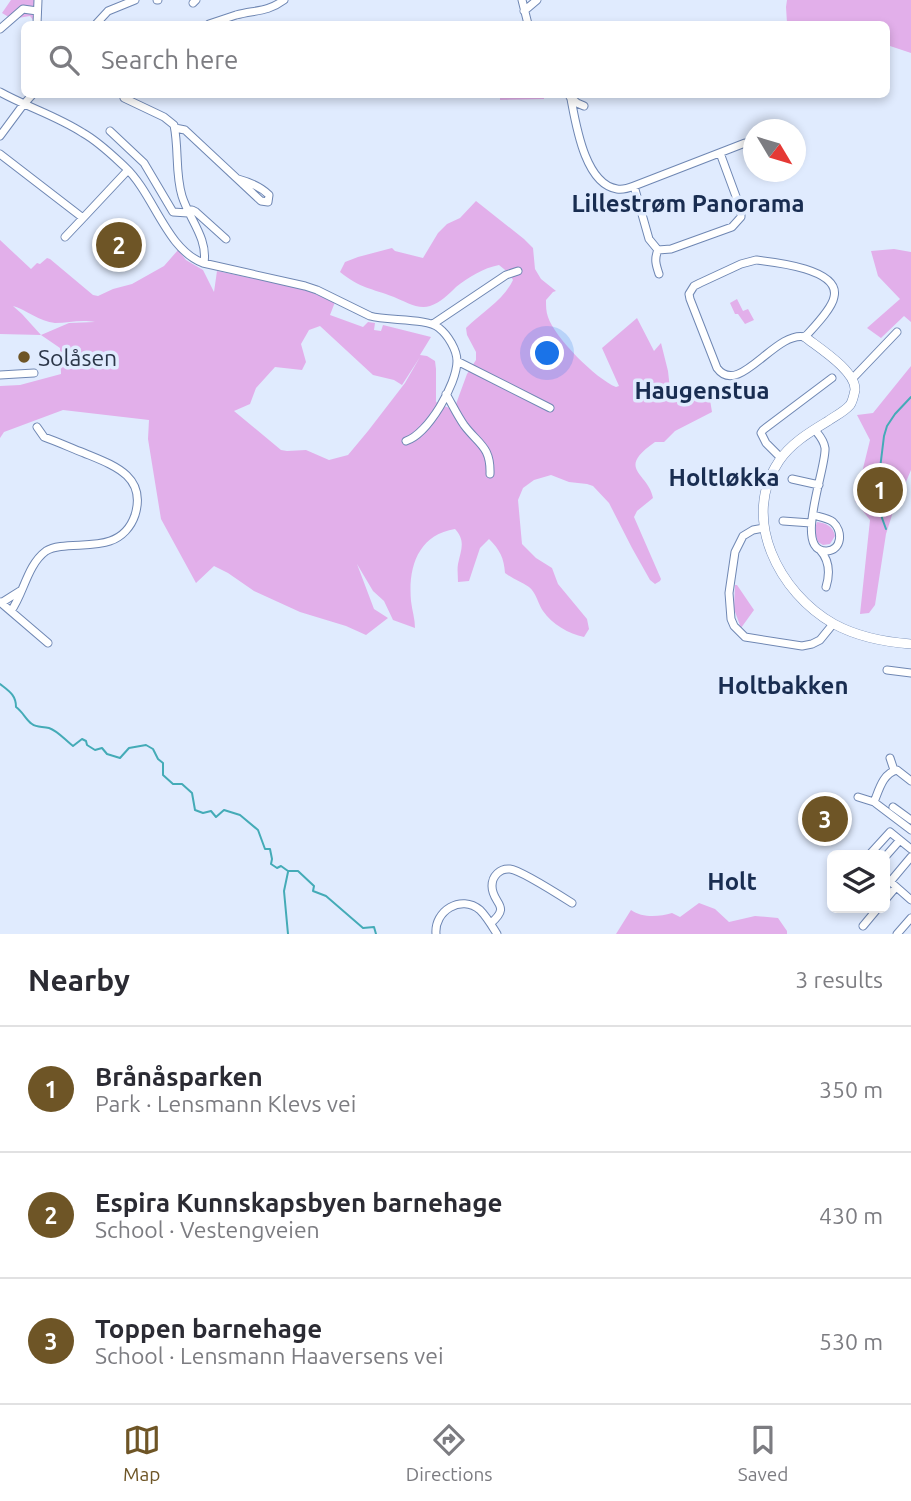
<!DOCTYPE html>
<meta charset="utf-8">
<style>
:root{--surface:#fff;--page:#f7f7f7;--text:#2b2b33;--muted:#7c7c81;--line:#e1e1e2;--accent:#6e5526}
body{margin:0;font-family:Ubuntu,sans-serif;background:var(--page);color:var(--text)}
.controls{position:absolute;right:21px;bottom:21px;display:grid;overflow:hidden;border-radius:10px;box-shadow:0 4px 10px #0003}
.controls button{width:63px;height:63px;display:grid;place-items:center;padding:0;border:0;border-bottom:2px solid var(--line);background:var(--surface);color:var(--text);font:35px sans-serif}
.compass{position:absolute;left:743px;top:119px;width:63px;height:63px;border-radius:50%;background:var(--surface);box-shadow:0 4px 10px #0003;rotate:128deg}
.you{position:absolute;left:548px;top:354px;width:24px;height:24px;margin:-18px;border:5px solid #fff;border-radius:50%;background:#1a73e8;box-shadow:0 0 0 10px #1a73e833}
.badge{display:grid;place-items:center;width:46px;height:46px;border-radius:50%;background:var(--accent);color:#fff;font-size:23px;font-weight:700}
.pin{position:absolute;translate:-50% -50%;border:4px solid #fff;box-shadow:0 2px 7px #0006}
.list{margin:0;padding:0;list-style:none}
h2{display:flex;justify-content:space-between;align-items:center;height:91px;margin:0;padding:0 28px;font-size:30px}
h2 small{font-size:23px;font-weight:400;color:var(--muted)}
.list li{display:grid;grid-template-columns:46px 1fr auto;gap:21px;align-items:center;box-sizing:border-box;height:126px;padding:0 28px;border-top:2px solid var(--line)}
.list b{display:block;font-size:26px;white-space:nowrap}
.list p{margin:0;font-size:23px;white-space:nowrap;color:var(--muted)}
.list em{font-size:23px;font-style:normal;color:var(--muted)}
.icon{flex:none;width:38px;height:38px;fill:none;stroke:currentColor;stroke-width:2;stroke-linecap:round;stroke-linejoin:round}
.map{position:relative;flex:none;width:911px;height:934px;overflow:hidden}
.search{position:absolute;background:var(--surface);box-shadow:0 4px 10px #0003;left:21px;right:21px;top:21px;height:77px;display:flex;align-items:center;gap:18px;box-sizing:border-box;padding:0 24px;border-radius:10px;color:var(--muted);font-size:26px}
.sheet{height:469px;background:var(--surface)}
nav{display:flex;justify-content:space-around;align-items:center;box-sizing:border-box;height:98px;border-top:2px solid var(--line);background:var(--surface);font-size:19px;color:var(--muted)}
nav a{display:grid;justify-items:center;gap:4px}
nav .on{color:var(--accent)}
.map>svg:first-child{display:block}
.green{fill:#e2afea;fill-rule:evenodd}
.lines{fill:none;stroke-linecap:round;stroke-linejoin:round}
.stream{stroke:#44abb7;stroke-width:2}
.minor-casing{stroke:#6f87b3;stroke-width:9}
.tertiary-casing{stroke:#6f87b3;stroke-width:10}
.minor{stroke:#fff;stroke-width:7}
.tertiary{stroke:#fff;stroke-width:9}
.poi-dot{fill:#6e5526;stroke:#e0ebfe;stroke-width:2.5}
.labels{text-anchor:middle;dominant-baseline:central;stroke-width:7;stroke-linejoin:round;paint-order:stroke}
.poi-label{font-size:23px;fill:#2b3648;stroke:#e0ebfe;text-anchor:start}
.neighbourhood-label{font-size:24px;font-weight:bold;fill:#192d51;stroke:#e0ebfe}
</style>
<div class="map">
<svg width="911" height="934" viewBox="0 0 911 934">
<rect width="100%" height="100%" fill="#e0ebfe"/>
<!-- green -->
<path class="green" d="M11,0h28l-5,6 2,18 -6,-8 -18,3 -10,-6z
M787,0h124v53l-24,-8 -1,-21h-46l-15,-2 -7,2h-29l-2,-1 -1,-16z
M500,95h44v4l-44,1z
M476,201l48,38 9,9 2,21 6,10 15,12 -3,1 -7,8c0,6 0,12 2,17 7,21 48,62 68,70l3,-1 -17,-38 35,-30 17,33 7,-8 7,28 3,27 26,-1 13,3 2,12 -37,19 -11,11h-9c-40,28 -7,30 -2,56l-16,13 -3,6 27,62 -1,2 -5,3 -5,-4 -18,-32 -23,-45 -16,-17 -6,-2 -18,-2 -18,-7 -17,5 -11,8 -5,12 4,44 14,14 16,10 6,16 29,35 2,10 -5,8c-15,-3 -32,-13 -41,-26 -5,-7 -7,-19 -14,-24 -8,-5 -16,-8 -24,-14 -1,-15 -5,-23 -16,-34l-9,9 -11,33 -11,1c0,-6 -1,-12 0,-18 3,-14 8,-23 -3,-35 -37,6 -47,38 -44,72 1,9 4,18 4,27l-22,-8 -9,-19 -11,-10 -16,-27 17,45 14,9 -22,17 -20,-9 -46,-14 -46,-21 -26,-18 -14,-7 -18,17 -35,-64 -13,-80 1,-19 -86,-10 -59,22 -4,6v-52l20,-1 41,-11 -1,-26 -19,-13 -41,-1v-94l31,29 6,-6 3,1 7,-6 3,1 43,36 5,1 15,-7 19,-5 32,-18 14,-16 8,10 17,10 11,22 3,-21 84,17 34,14 -5,13 33,12 5,-5 7,1 -1,7 7,1 2,-6 48,12 -11,18 7,1 8,5 1,8v33l13,6 7,-4 11,-30 9,-14v-8l-9,-17 -1,-7c16,-16 37,-27 47,-48l-3,-6 -11,-9c-16,3 -30,12 -43,22 -7,7 -16,16 -26,19 -12,4 -26,-5 -36,-9 -23,-9 -33,-8 -54,-25l5,-10 13,-5 34,-9 3,3 28,7 15,-25 9,-9 13,-6zM13,306c12,3 27,16 42,17 14,0 25,-4 40,-1l-26,1 -28,12 -19,-21zM320,326l53,49 21,5 8,5 18,-28 -15,26 -37,48 -20,24 -19,5 -23,-10 -19,1 -6,-1 -47,-39 16,-7 6,-16 19,-21 27,3 4,-8 -5,-18 8,-14z
M894,249l17,3v70l-7,-6 -23,22 -14,-10 33,-29 -22,-23 -7,-25z
M737,299l6,12 5,-2 6,11 -9,4 -7,-10h-3l-5,-11z
M911,366v104l-19,45 -6,19 -11,71 -6,8 -9,1 10,-94 -15,-19 15,-61 -13,-25 16,-2z
M817,522c9,1 16,4 18,14l-5,8 -7,1 -5,-3 -4,-11z
M735,585h2l17,25 -13,18 -7,-19z
M699,903l16,6 14,13 26,-6 23,2 9,13v3h-171l15,-24c11,8 28,7 41,3l8,4z"/>
<g class="lines">
<!-- stream -->
<path class="stream" d="M886,529l-4,-11 -4,-33 6,-49 3,-10 8,-12 16,-17
M0,684c9,7 16,11 16,23 7,5 10,13 16,17 5,4 11,2 17,4 9,3 16,12 24,18l9,-7 4,2 1,4 8,5 7,-2 5,6 13,4 9,-10 17,-3 7,4 5,10 5,4v12l10,9h9l10,9 3,17 8,3 8,-2 5,6 8,-7 16,5 18,15 7,19h5l2,10 -1,5 6,4 4,-2 7,5h10l16,15 -1,5 13,5 37,32 11,-1 2,7
M288,934l-4,-43 4,-19"/>
<defs>
<path id="minor" d="M157,0h1
M522,0l6,24
M193,3l3,-3
M524,11l13,-11
M37,24l1,-24
M96,24l12,-13 27,-11
M209,24c9,-3 18,-6 27,-9 19,-5 32,-3 48,-15
M0,29l23,-20 14,2
M0,92c27,15 57,24 83,41 16,9 29,22 42,34 29,27 41,82 78,96l102,23 12,4 53,26c17,5 58,2 69,12 9,7 18,22 18,33 0,23 -29,73 -51,80
M570,97l7,6 7,3
M124,98l40,19 10,8c5,24 1,48 8,71 7,23 26,42 22,67
M571,99c5,26 14,85 46,90 6,1 12,-1 17,-3l111,-43
M175,128l10,2 76,71 7,1 1,-7c-8,-8 -20,-13 -31,-16
M110,131l34,32 29,49 15,1
M0,136l23,-31 10,-11
M0,154l83,64 45,-48
M634,186l15,53 9,11 13,-1 61,-22 9,-10v-7l-21,-57
M187,210h5l4,2 30,27
M65,237l18,-19
M658,250c-4,9 -2,15 1,24
M756,260c18,2 85,9 78,37 -2,12 -21,31 -29,40 -30,-7 -66,61 -88,31l-27,-69 -1,-5 5,-8 6,-3 41,-19z
M433,324l73,-49 12,-4
M457,361l93,47
M0,375l34,-2
M853,378l44,-46
M446,394c6,10 11,21 18,31 14,19 27,21 26,49
M781,458l-15,-15 -5,-10 2,-3 69,-52
M792,479l27,6
M813,515c7,2 15,3 20,7 10,9 9,28 -6,29 -35,2 0,-84 -2,-103 -1,-8 -6,-13 -10,-18
M783,521l28,2
M764,528l-11,2 -10,6 -8,16 -6,41 2,26 3,7 11,11 57,9 10,-2 8,-4 13,-16
M820,550c10,11 10,24 6,37
M0,602l48,41
M1,603l19,-12
M11,611c13,-18 16,-46 35,-60 14,-9 46,-3 64,-10 12,-4 21,-14 25,-26 12,-39 -22,-50 -51,-62 -13,-5 -26,-11 -40,-16l-7,-10
M887,670l24,3
M890,758l4,12
M858,797l16,5 37,28
M874,802c5,-12 9,-29 23,-32l14,11
M893,807l18,13
M869,855l21,-23 21,17
M885,857l15,-17
M885,877l26,23
M890,882l21,-25
M885,900l11,-13
M491,923c21,-18 1,-19 1,-37 0,-10 8,-18 18,-17 10,1 51,27 62,34
M863,926l15,-18
M436,934c-2,-23 25,-40 44,-24 7,7 12,16 17,24
M897,934l14,-16"/>
<path id="tertiary" d="M805,337c14,11 51,34 50,53 -1,4 -2,11 -5,15 -6,7 -15,11 -22,16 -18,11 -37,22 -49,40 -39,57 0,132 55,163 24,13 50,18 77,20"/>
</defs>
<!-- minor casing -->
<use href="#minor" class="minor-casing"/>
<!-- tertiary casing -->
<use href="#tertiary" class="tertiary-casing"/>
<!-- minor -->
<use href="#minor" class="minor"/>
<!-- tertiary -->
<use href="#tertiary" class="tertiary"/>
</g>
<!-- markers -->
<circle class="poi-dot" cx="24" cy="357" r="7"/>
<g class="labels">
<!-- poi labels -->
<g class="poi-label">
<text x="38" y="357">Solåsen</text>
</g>
<!-- neighbourhood labels -->
<g class="neighbourhood-label">
<text x="688" y="203">Lillestrøm Panorama</text>
<text x="702" y="390">Haugenstua</text>
<text x="724" y="477">Holtløkka</text>
<text x="783" y="685">Holtbakken</text>
<text x="732" y="881">Holt</text>
</g>
</g>
</svg>
<div class="controls">
<button><svg class="icon" aria-label="layers" viewBox="0 0 24 24"><path d="M12 4l9 5-9 5-9-5zM3 14l9 5 9-5"/></svg></button>
</div>
<svg class="compass" viewBox="-18 -18 36 36"><path d="M0-13l5 13h-10z" fill="#e53935"/><path d="M0 13l5-13h-10z" fill="#7c7c81"/></svg>
<div class="you"></div>
<div class="pin badge" style="left:880px;top:490px">1</div>
<div class="pin badge" style="left:119px;top:245px">2</div>
<div class="pin badge" style="left:825px;top:819px">3</div>
<div class="search"><svg class="icon" aria-label="search" viewBox="0 0 24 24"><circle cx="10" cy="10" r="6"/><path d="M15 15l6 6"/></svg>Search here</div>
</div>
<section class="sheet">
<h2>Nearby<small>3 results</small></h2>
<ul class="list">
<li><span class="badge">1</span><div><b>Brånåsparken</b><p>Park · Lensmann Klevs vei</p></div><em>350 m</em></li>
<li><span class="badge">2</span><div><b>Espira Kunnskapsbyen barnehage</b><p>School · Vestengveien</p></div><em>430 m</em></li>
<li><span class="badge">3</span><div><b>Toppen barnehage</b><p>School · Lensmann Haaversens vei</p></div><em>530 m</em></li>
</ul>
</section>
<nav>
<a class="on"><svg class="icon" aria-label="map" viewBox="0 0 24 24"><path d="M3 6l6-2 6 2 6-2v14l-6 2-6-2-6 2zM9 4v14M15 6v14"/></svg>Map</a>
<a><svg class="icon" aria-label="directions" viewBox="0 0 24 24"><path d="M12 3l9 9-9 9-9-9zM9 14v-3h6M13 9l2 2-2 2"/></svg>Directions</a>
<a><svg class="icon" aria-label="saved" viewBox="0 0 24 24"><path d="M7 4h10v16l-5-4-5 4z"/></svg>Saved</a>
</nav>
